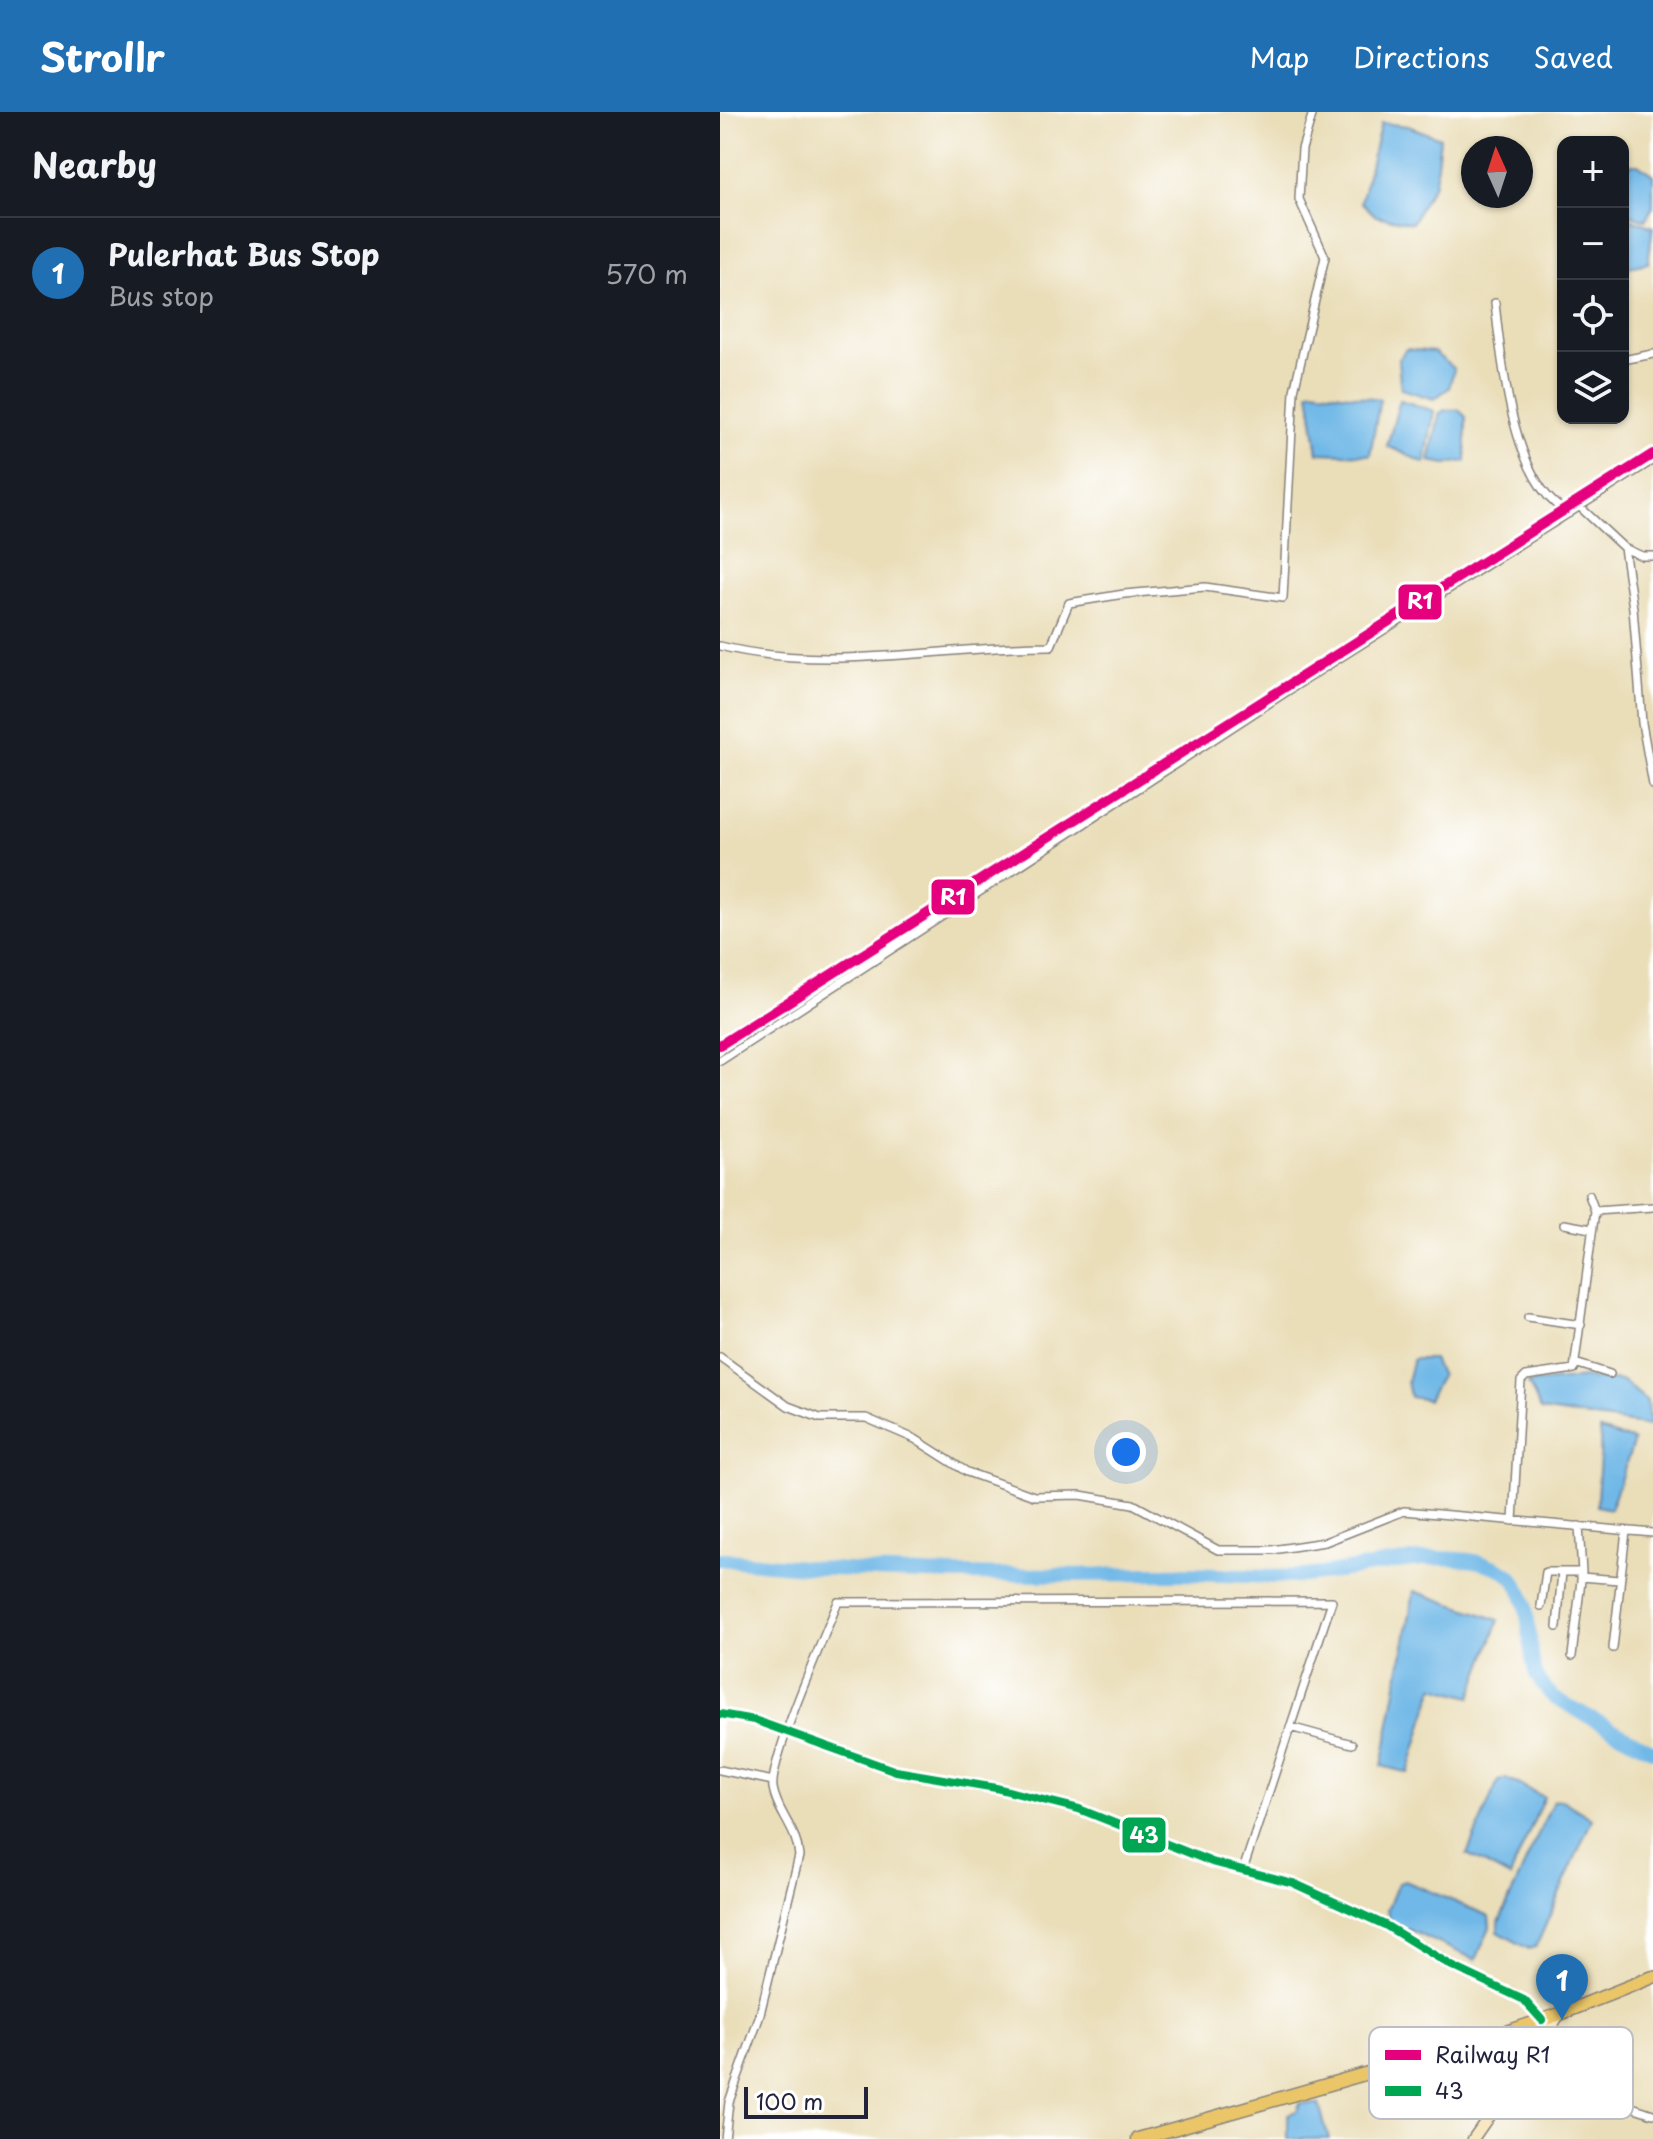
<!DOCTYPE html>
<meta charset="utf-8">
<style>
:root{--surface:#171b24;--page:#242831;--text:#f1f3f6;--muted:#9ea1a6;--line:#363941;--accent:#1f6fb2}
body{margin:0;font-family:"Playpen Sans",sans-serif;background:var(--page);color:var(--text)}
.controls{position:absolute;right:24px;top:24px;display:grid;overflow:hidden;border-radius:16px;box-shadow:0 2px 6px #0004}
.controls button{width:72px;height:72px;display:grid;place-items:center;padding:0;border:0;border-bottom:2px solid var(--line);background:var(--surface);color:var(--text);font:40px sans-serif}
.compass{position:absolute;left:741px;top:24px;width:72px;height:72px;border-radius:50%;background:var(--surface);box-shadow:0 2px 6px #0004;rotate:357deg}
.scale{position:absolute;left:24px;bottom:20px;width:124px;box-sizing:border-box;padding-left:8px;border:4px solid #22223b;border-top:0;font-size:22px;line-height:28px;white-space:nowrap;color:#22223b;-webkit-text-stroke:6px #fff;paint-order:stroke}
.you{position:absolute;left:406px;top:1340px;width:28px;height:28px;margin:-20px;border:6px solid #fff;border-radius:50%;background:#1a73e8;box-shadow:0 0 0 12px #1a73e833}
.badge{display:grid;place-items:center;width:52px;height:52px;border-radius:50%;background:var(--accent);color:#fff;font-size:26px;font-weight:700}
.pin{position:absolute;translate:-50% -66px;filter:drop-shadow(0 2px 4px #0008)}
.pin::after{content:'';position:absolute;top:42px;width:28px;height:24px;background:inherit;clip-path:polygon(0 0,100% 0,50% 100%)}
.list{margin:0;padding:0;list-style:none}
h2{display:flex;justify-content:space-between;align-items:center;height:104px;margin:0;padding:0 32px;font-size:34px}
h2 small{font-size:26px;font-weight:400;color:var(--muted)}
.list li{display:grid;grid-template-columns:52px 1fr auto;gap:24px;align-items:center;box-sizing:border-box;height:112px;padding:0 32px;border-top:2px solid var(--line)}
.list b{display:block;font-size:30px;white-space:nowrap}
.list p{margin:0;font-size:26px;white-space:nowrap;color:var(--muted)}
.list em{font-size:26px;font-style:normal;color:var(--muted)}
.icon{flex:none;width:44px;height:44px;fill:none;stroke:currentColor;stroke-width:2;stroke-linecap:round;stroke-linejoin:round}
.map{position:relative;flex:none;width:933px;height:2027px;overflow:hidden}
header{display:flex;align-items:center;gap:48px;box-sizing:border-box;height:112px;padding:0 40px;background:var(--accent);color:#fff}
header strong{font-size:38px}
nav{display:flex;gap:44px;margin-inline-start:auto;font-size:28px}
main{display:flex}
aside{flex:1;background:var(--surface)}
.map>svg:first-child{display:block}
.water{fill:#6fb8e7;stroke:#486d91;stroke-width:2}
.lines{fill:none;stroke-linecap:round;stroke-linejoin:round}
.river{stroke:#6fb8e7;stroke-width:14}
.street-casing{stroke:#86807a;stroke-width:10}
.secondary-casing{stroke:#86807a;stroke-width:13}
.highway-casing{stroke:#86807a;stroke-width:15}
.street{stroke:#fff;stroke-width:7}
.secondary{stroke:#f7e8c3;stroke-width:10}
.highway{stroke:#ebc669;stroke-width:12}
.bus-1-casing{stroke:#fff;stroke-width:14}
.bus-1{stroke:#00a651;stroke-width:8}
.rail-1-casing{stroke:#fff;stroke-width:16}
.rail-1{stroke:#e5007d;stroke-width:10}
.key{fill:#fff;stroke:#bdbdc4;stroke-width:2}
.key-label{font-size:22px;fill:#22223b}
.line-badge{stroke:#fff;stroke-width:3}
.badge-label{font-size:22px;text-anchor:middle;font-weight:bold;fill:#fff}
</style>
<header>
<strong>Strollr</strong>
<nav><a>Map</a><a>Directions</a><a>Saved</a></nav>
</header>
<main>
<aside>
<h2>Nearby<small></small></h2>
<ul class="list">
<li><span class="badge">1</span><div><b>Pulerhat Bus Stop</b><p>Bus stop</p></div><em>570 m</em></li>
</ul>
</aside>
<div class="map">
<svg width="933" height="2027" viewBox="0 0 933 2027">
<rect width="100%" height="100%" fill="#fff"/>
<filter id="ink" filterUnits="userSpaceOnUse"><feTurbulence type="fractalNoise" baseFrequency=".0125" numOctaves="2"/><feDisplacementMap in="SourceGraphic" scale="16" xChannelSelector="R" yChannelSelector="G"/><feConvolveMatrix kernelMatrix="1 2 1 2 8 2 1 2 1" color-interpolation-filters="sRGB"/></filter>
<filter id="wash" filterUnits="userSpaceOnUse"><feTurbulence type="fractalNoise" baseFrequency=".006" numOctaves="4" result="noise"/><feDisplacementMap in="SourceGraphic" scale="32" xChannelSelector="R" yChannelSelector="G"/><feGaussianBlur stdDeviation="1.8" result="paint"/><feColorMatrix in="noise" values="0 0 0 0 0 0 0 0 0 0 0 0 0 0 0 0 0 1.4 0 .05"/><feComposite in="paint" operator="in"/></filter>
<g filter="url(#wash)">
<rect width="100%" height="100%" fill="#eadeb9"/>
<!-- water -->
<path class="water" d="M661,11l27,3 32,12 -5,44 -23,41 -36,-7 -15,-14z
M911,52h7l15,11v32l-8,13 -22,-9v-39z
M903,104l30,11 -5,36 -25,5z
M686,237l28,3 20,17 -5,19 -15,11 -33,-10 -3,-29z
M593,278l67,9 -10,56 -52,-2 -9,-61z
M680,288l34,11 -9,52 -38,-17z
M725,298h14l7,7v44l-20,3 -17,-3 11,-48z
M693,1247h20l8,17 -13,24 -18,-3 -3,-16z
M865,1266l38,3 24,20 3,25 -109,-16 -13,-27z
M880,1318l34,11 -24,68 -13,-3c0,-26 5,-50 3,-76z
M694,1479l85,29 -28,77 -37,-10 -26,86 -26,-7z
M786,1666l38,19 -34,80 -43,-23 31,-73z
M842,1688l30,19 -56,128 -7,2 -31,-17v-8l55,-123z
M685,1769l84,35 1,11 -14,33 -86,-39 -3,-11 11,-27z
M580,1991l19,1 10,35h-41v-25l9,-3z"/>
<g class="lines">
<!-- river -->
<path class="river" d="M0,1447c148,17 300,17 448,15 45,-1 90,5 134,2 58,-4 142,-33 198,-7 36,16 25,75 36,105 4,9 12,17 18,24l99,53"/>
</g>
</g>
<g filter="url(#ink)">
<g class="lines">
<defs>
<path id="street" d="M775,191c6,56 18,186 75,210
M903,248l30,-6
M860,395l44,41 9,60 9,115 11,62
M904,436l18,8h11
M0,534c107,27 222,0 331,0l18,-43 55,-9 81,-7 78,11 11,-207 31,-134 -26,-58 3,-50 11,-37
M0,949l586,-382 347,-219
M869,1083l6,16
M844,1112l28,5
M808,1205l53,8
M0,1245l68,49 32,12h46l49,21 52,33 67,24 46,-1 53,9 85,46h54l53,-8 79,-31 249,22
M855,1251l35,11
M793,1409l8,-140 5,-5 48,-7 21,-158 58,-4
M861,1465l38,3
M821,1494l5,-34h36
M837,1515l5,-55
M893,1536l13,-117
M852,1544l10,-84 -3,-46
M0,1602l34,6 142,51 100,17 83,21 133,53 81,21 92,42 67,41 72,34 18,20
M570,1615l62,17
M0,1658l53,11
M799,1960c44,18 89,26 134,42
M5,2027l4,-37 30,-84 40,-162c-2,-28 -22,-43 -26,-68 -4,-27 52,-153 65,-186l494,-1 -89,269"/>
<path id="secondary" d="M753,2027l87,-125"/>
<path id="highway" d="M418,2027l345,-99 77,-26 93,-37"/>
</defs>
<!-- street casing -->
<use href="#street" class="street-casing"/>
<!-- secondary casing -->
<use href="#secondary" class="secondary-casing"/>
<!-- highway casing -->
<use href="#highway" class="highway-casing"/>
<!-- street -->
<use href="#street" class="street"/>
<!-- secondary -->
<use href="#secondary" class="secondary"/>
<!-- highway -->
<use href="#highway" class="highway"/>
<defs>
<path id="bus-1" d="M0,1602l34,6 142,51 100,17 83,21 133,53 81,21 92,42 67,41 72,34 18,20"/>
</defs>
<!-- bus-1 casing -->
<use href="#bus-1" class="bus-1-casing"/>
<!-- bus-1 -->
<use href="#bus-1" class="bus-1"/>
<defs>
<path id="rail-1" d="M0,933l933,-591"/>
</defs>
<!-- rail-1 casing -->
<use href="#rail-1" class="rail-1-casing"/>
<!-- rail-1 -->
<use href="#rail-1" class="rail-1"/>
</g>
</g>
<!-- legend -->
<rect x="649" y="1915" width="264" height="92" rx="12" class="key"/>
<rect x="665" y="1938" width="36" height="10" fill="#e5007d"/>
<rect x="665" y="1974" width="36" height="10" fill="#00a651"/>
<g class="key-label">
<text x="715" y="1951">Railway R1</text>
<text x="715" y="1987">43</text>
</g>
<g class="line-badge">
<rect x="677" y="471" width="46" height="38" rx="8" fill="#e5007d"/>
<rect x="210" y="766" width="46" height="38" rx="8" fill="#e5007d"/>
<rect x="401" y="1704" width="46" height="38" rx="8" fill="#00a651"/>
</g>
<g class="badge-label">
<text x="700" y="497">R1</text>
<text x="233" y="793">R1</text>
<text x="424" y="1731">43</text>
</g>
</svg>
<div class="controls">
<button>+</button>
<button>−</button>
<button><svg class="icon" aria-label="locate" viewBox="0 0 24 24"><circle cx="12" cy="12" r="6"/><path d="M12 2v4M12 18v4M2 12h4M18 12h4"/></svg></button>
<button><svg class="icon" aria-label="layers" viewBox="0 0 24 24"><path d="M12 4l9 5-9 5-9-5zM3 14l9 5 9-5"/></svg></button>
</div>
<svg class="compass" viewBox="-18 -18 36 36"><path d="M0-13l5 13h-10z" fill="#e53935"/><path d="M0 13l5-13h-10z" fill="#9ea1a6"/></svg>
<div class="scale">100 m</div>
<div class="you"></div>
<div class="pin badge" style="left:842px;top:1908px">1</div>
</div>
</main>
